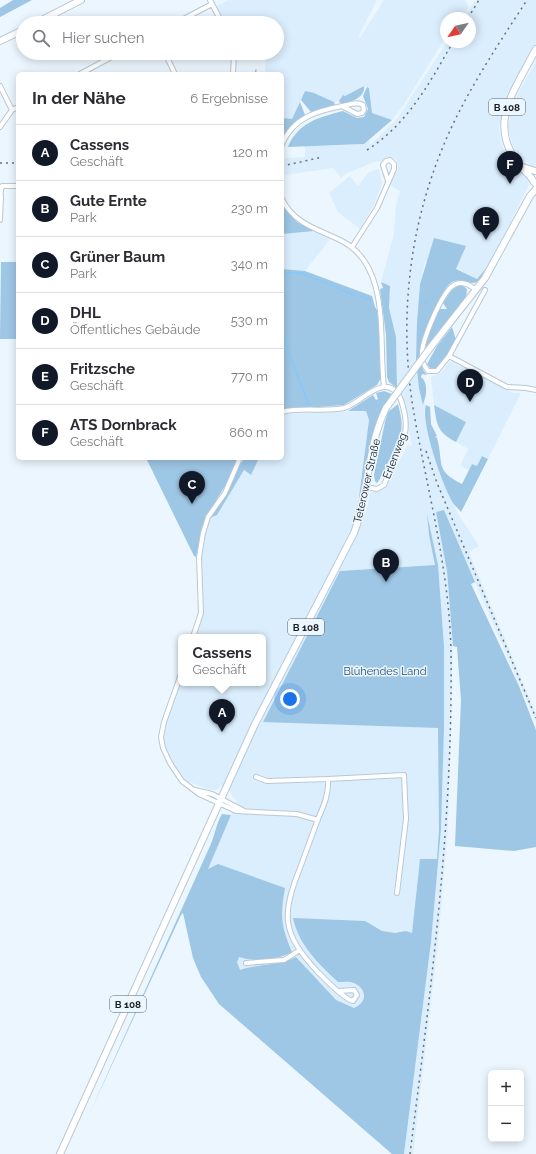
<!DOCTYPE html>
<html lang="de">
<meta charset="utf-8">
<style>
:root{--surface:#fff;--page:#f2f2f3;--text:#2b2b33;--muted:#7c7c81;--line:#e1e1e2;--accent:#111827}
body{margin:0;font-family:Raleway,sans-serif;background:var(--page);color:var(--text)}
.controls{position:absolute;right:12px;bottom:12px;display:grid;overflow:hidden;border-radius:6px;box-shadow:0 2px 10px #0003}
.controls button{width:36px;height:36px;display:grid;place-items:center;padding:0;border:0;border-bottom:1px solid var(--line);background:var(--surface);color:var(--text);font:20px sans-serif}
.compass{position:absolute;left:440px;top:12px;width:36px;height:36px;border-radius:50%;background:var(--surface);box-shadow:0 2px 10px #0003;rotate:236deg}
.you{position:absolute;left:290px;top:699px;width:14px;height:14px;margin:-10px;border:3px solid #fff;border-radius:50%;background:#1a73e8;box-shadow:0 0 0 6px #1a73e833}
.badge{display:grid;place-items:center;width:26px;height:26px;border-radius:50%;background:var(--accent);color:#fff;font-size:13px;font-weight:700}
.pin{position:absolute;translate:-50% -33px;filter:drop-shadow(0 1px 2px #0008)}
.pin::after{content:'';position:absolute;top:21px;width:14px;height:12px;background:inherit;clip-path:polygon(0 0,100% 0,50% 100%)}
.popup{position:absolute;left:178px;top:634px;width:88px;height:52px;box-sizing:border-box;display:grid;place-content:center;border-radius:6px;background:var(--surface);filter:drop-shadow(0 1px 3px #0005);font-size:13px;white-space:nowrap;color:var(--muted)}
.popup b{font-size:15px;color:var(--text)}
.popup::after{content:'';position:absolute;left:50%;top:100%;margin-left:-8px;border:8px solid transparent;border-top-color:var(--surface)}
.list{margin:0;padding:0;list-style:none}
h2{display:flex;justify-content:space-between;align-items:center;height:52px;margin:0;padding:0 16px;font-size:17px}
h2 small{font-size:13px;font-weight:400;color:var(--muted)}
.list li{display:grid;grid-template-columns:26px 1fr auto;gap:12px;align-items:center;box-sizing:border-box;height:56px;padding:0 16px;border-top:1px solid var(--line)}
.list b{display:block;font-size:15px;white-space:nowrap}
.list p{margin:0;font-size:13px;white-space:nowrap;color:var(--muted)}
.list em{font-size:13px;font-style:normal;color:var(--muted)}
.icon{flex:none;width:22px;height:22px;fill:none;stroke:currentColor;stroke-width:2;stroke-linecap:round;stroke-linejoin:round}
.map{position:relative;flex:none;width:536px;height:1154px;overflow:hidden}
.search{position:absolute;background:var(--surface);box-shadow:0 2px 10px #0003;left:16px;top:16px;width:268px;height:44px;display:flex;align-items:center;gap:10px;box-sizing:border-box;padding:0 14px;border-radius:22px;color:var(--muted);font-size:15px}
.panel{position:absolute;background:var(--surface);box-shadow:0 2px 10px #0003;left:16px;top:72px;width:268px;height:388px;border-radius:6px}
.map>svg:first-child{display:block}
.built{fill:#dbeefd}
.green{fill:#9ec6e5}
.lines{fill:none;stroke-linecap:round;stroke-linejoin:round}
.stream{stroke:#87c9fa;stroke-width:1.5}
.street-casing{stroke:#b8c8d6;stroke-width:6}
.secondary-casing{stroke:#b8c8d6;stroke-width:8}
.primary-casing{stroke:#b8c8d6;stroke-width:8}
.street{stroke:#fff;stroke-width:4}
.secondary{stroke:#fff;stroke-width:6}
.primary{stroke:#fff;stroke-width:6}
.rail{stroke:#687075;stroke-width:1.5;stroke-dasharray:2 4;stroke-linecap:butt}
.primary-bridge-casing{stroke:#b8c8d6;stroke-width:8;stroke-linecap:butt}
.primary-bridge{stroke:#fff;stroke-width:6}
.labels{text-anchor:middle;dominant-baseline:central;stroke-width:3;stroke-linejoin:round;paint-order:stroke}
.shield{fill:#ecf6fe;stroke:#586065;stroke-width:1}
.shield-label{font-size:10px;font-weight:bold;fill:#192024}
.street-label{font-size:11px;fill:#192024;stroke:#ecf6fe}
.park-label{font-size:11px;fill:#205172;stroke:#ecf6fe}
</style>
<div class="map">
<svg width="536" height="1154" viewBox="0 0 536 1154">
<rect width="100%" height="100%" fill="#ecf6fe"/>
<!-- built -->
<path class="built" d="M229,0h148l-19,37 2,1 24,-38h81l4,7 -8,11h-15v19l-43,69 -11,14 -20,-7 -3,-25 -5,-2 -19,10 -2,-1 -4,6 -5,1 -20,-9h-10l-12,26 -10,-1v-44h-17l1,-21h11v-30h-54l-8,-16z
M476,0h60v43l-20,35 -13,30 -4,19 2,16 4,9 22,25 2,8 -37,75 -15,19 -21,-11 10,-22 -41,16 -5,22 -4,76 3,29 4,15 1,-1 2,2 -2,7 9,39 24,61 22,34 -9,5v4l66,159v8l-92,-211 -8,1 11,59 6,75 -5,182 -10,115 -25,211h-9l27,-212 10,-113 3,-101v-82l-6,-81 -11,-47 2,17 6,30 -95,6 -76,150 175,7v101l-2,30h-17l-27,256 -173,-115 -28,-96 45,-103 -5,-5 -2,-5 -9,-5 -4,4h-7l-26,-10 -10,-13 -10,-22 -1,-7 2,-12 16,-44 82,1v-46h-68l6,-17 2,-14 -2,-49 4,-23 5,-16 7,-3 27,-45 7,5 8,-17h23v-44l84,-3 3,9 -12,91 9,2 4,-20 13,-4 5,-6 20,-39 4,2 -9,-48 -6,-10 -1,-50 -7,-30 1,-22 -9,-4 13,-48 2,-29 4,-14 -11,-7 9,-15 -1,-8 -5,-4h-5l-7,5 -3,-1 -30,12 -6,5 -8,-10 -48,7 -3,-13 2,-1 1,-3 20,-1v-11l50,-1 9,-2 5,-3 2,4 26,-25 50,-77h23v-24h-6z
M536,61v104l-4,1 -12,-9 -7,-11 -5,-19 3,-16 8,-20z
M379,169l3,15 -7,19 -15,26 -22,-17 -9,-19 21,-17 8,10 11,-14z
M314,231l17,7 -26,33 -23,-2v-35z
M450,361l64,32h7l-33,66 -6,-3 -5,10 -5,-2 -3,6 -9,-4 8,-17 -12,-7 10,-20 -32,-17 -3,-28 10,-4z"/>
<!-- green -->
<path class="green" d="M13,0h19l-32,17v-9z
M364,86c2,11 -14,18 -24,17l-1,-2 4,-6 2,1z
M367,87l2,1 3,25 20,7 -28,24 -76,3c10,-25 32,-30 55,-36l14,7 7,-1 4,-8 -5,-13z
M305,91l9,2 20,9 1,3 -24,7 -10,-12z
M300,102l5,13 -15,12 -8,11v-20l10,1z
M282,206l15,16 17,9 -32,3z
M434,238l32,8 -10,23 21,10 11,-13c-3,5 -6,12 -10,15 -8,7 -21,-9 -32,7 -10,21 -39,66 -19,87l-5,-1 -1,3c8,6 5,20 2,28l-4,-16 -3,-29 1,-38 3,-38z
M1,262h15l2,77h-18z
M282,269l23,2 67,25 3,11 2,3 4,32v36l-4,7 -33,20 -62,5z
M381,282l9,4 -1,22 7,29 1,51 -8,-6 -2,-5 -1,-42 -6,-46 3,-1z
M457,286h6l4,3 -1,8 -42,53 3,-15 13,-26h7l-4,-6 8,-12z
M452,327l4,13 -8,16 -11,12h-7l-3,-4 10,-18z
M384,391l8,3c-17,22 -26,74 -32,103h-1l10,-77 -3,-9h-18l25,-16 3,5 2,-1 -2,-6z
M398,404c2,8 5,19 3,28 -1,6 -21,49 -24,51l-2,-2 -1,-6 11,-53 3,-10z
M426,405l4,2 1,17 6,12 -2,1 2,1c7,25 -3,32 25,46l10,-20 5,2 5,-10 6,3 -27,53c-2,-3 -6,-6 -8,-9 -10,-16 -33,-82 -27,-98z
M434,405l32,17 -10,20c-19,-10 -19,-17 -22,-37z
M146,458h92l-7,18 -25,41 -10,40 -2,-1z
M245,458h14l-8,17 -7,-5 -27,45 -7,3 16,-24 13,-28z
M444,510l31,72 -4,2 48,102 17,44v117l-22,4 -59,-5 6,-146 -4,-53 -4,-1 -6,-75 -11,-59z
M427,514l11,51 6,81v82l-3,101 -10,113 -27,212h-12l-173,-150 -18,-27 -8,-19 -10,-45 -2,2 -93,202 122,-271c5,-11 6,-22 12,-32l9,1 -23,54 10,-5 67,24c-5,28 -4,38 7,64 -14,8 -38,10 -53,5l-2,5 3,8c18,-6 39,-4 56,-13l40,43 18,8c14,-6 13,-19 0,-25 -4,-2 -11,-1 -16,-1 -19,-18 -39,-36 -45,-64l72,3 17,10 13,2 11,-2 6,2 8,-74h17l2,-30 -1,-101 -175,-6 77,-151 95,-6 -6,-30z"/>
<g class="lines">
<!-- stream -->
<path class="stream" d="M255,74l1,-4
M282,273h20l52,22 16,4
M423,302l3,1
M282,334l27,72"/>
<defs>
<path id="street" d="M210,0l12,23
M176,23l36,-19
M165,53l10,21
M80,74l39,-21
M233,74l1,-21
M0,86l12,24
M0,127l12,-17 6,-3
M282,144c11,-26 34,-33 60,-38 7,-1 15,-5 21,-1l1,5 -2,3 -5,1 -15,-8
M0,196l2,-10h16
M282,199c12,25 36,30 58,41 52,25 38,100 44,147
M0,220l1,-24
M352,247l25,-39 17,-39v-5l-4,-4 -4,1 -3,4 5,16
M476,290c-6,-5 -14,-10 -22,-5 -12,6 -34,59 -32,72 0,5 3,10 6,14h9l12,-15 36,-66
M449,356l58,31 19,1 10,2
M282,412c20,-5 42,0 62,-4 17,-4 43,-40 57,-8 3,9 6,23 4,33l-21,52 -7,4 -11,-2
M193,637l8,-24 -2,-56 4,-24 5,-16 17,-24 15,-35
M181,674l-17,48 -3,15 2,11 7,15 12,18 17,13 37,17 61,3 21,6
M256,777l11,4 61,-2
M195,790l17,4 34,18
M246,963l38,-3 16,-10
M339,991l15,-1 3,5 -4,6c-10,-2 -30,-24 -37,-31 -35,-38 -34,-56 -16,-102 6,-16 12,-33 18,-49 6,-14 11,-25 10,-40l76,-4 2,44 -9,74"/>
<path id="secondary" d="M36,23l45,-23
M0,41l23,-11"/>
<path id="primary" d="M536,49c-24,46 -54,82 -7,126 3,3 3,6 7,9
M523,167l12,4
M430,348l55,-70 45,-82 6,-7
M60,1154l195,-430 99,-191c15,-40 13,-87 32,-125"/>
</defs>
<!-- street casing -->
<use href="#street" class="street-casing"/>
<!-- secondary casing -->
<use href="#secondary" class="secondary-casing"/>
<!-- primary casing -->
<use href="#primary" class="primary-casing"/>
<!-- street -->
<use href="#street" class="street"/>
<!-- secondary -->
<use href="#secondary" class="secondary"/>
<!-- primary -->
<use href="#primary" class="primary"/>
<!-- rail -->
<path class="rail" d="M468,18l11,-18
M367,150c41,-26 63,-68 86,-108
M0,163h18
M282,166l41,-9
M426,451l11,32 99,235
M410,1154c21,-166 43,-331 41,-499 -1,-84 -24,-165 -38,-247 -16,-102 -1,-204 46,-296 20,-39 44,-75 68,-112"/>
<defs>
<path id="primary-bridge" d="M386,408l44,-60"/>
</defs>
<!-- primary-bridge casing -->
<use href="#primary-bridge" class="primary-bridge-casing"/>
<!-- primary-bridge -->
<use href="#primary-bridge" class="primary-bridge"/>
</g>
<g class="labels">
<!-- shield labels -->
<g class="shield">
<rect x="489" y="99" width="36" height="16" rx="3"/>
<rect x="288" y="619" width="36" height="16" rx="3"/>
<rect x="110" y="996" width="36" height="16" rx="3"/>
</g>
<g class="shield-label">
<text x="507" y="107">B 108</text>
<text x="306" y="627">B 108</text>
<text x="128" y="1004">B 108</text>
</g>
<!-- street labels -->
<g class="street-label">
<text transform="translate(395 456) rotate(-69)">Erlenweg</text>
<text transform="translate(367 481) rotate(-77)">Teterower Straße</text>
</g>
<!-- park labels -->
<g class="park-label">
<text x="385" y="671">Blühendes Land</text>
</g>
</g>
</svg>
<div class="controls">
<button>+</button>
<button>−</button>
</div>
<svg class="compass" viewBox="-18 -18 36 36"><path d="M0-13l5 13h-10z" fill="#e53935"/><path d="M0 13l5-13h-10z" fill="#7c7c81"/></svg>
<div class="you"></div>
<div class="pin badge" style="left:222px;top:732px">A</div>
<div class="popup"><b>Cassens</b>Geschäft</div>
<div class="pin badge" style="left:386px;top:582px">B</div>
<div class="pin badge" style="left:192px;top:504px">C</div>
<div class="pin badge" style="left:470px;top:402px">D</div>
<div class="pin badge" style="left:486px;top:240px">E</div>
<div class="pin badge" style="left:510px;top:184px">F</div>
<div class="search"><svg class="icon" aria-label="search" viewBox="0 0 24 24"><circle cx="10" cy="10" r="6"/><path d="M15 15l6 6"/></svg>Hier suchen</div>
<section class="panel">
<h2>In der Nähe<small>6 Ergebnisse</small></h2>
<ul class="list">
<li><span class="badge">A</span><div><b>Cassens</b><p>Geschäft</p></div><em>120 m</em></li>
<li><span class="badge">B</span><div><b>Gute Ernte</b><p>Park</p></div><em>230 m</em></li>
<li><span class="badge">C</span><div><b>Grüner Baum</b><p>Park</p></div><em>340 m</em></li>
<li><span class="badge">D</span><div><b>DHL</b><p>Öffentliches Gebäude</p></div><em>530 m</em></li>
<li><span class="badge">E</span><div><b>Fritzsche</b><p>Geschäft</p></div><em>770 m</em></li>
<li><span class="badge">F</span><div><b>ATS Dornbrack</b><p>Geschäft</p></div><em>860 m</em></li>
</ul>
</section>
</div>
